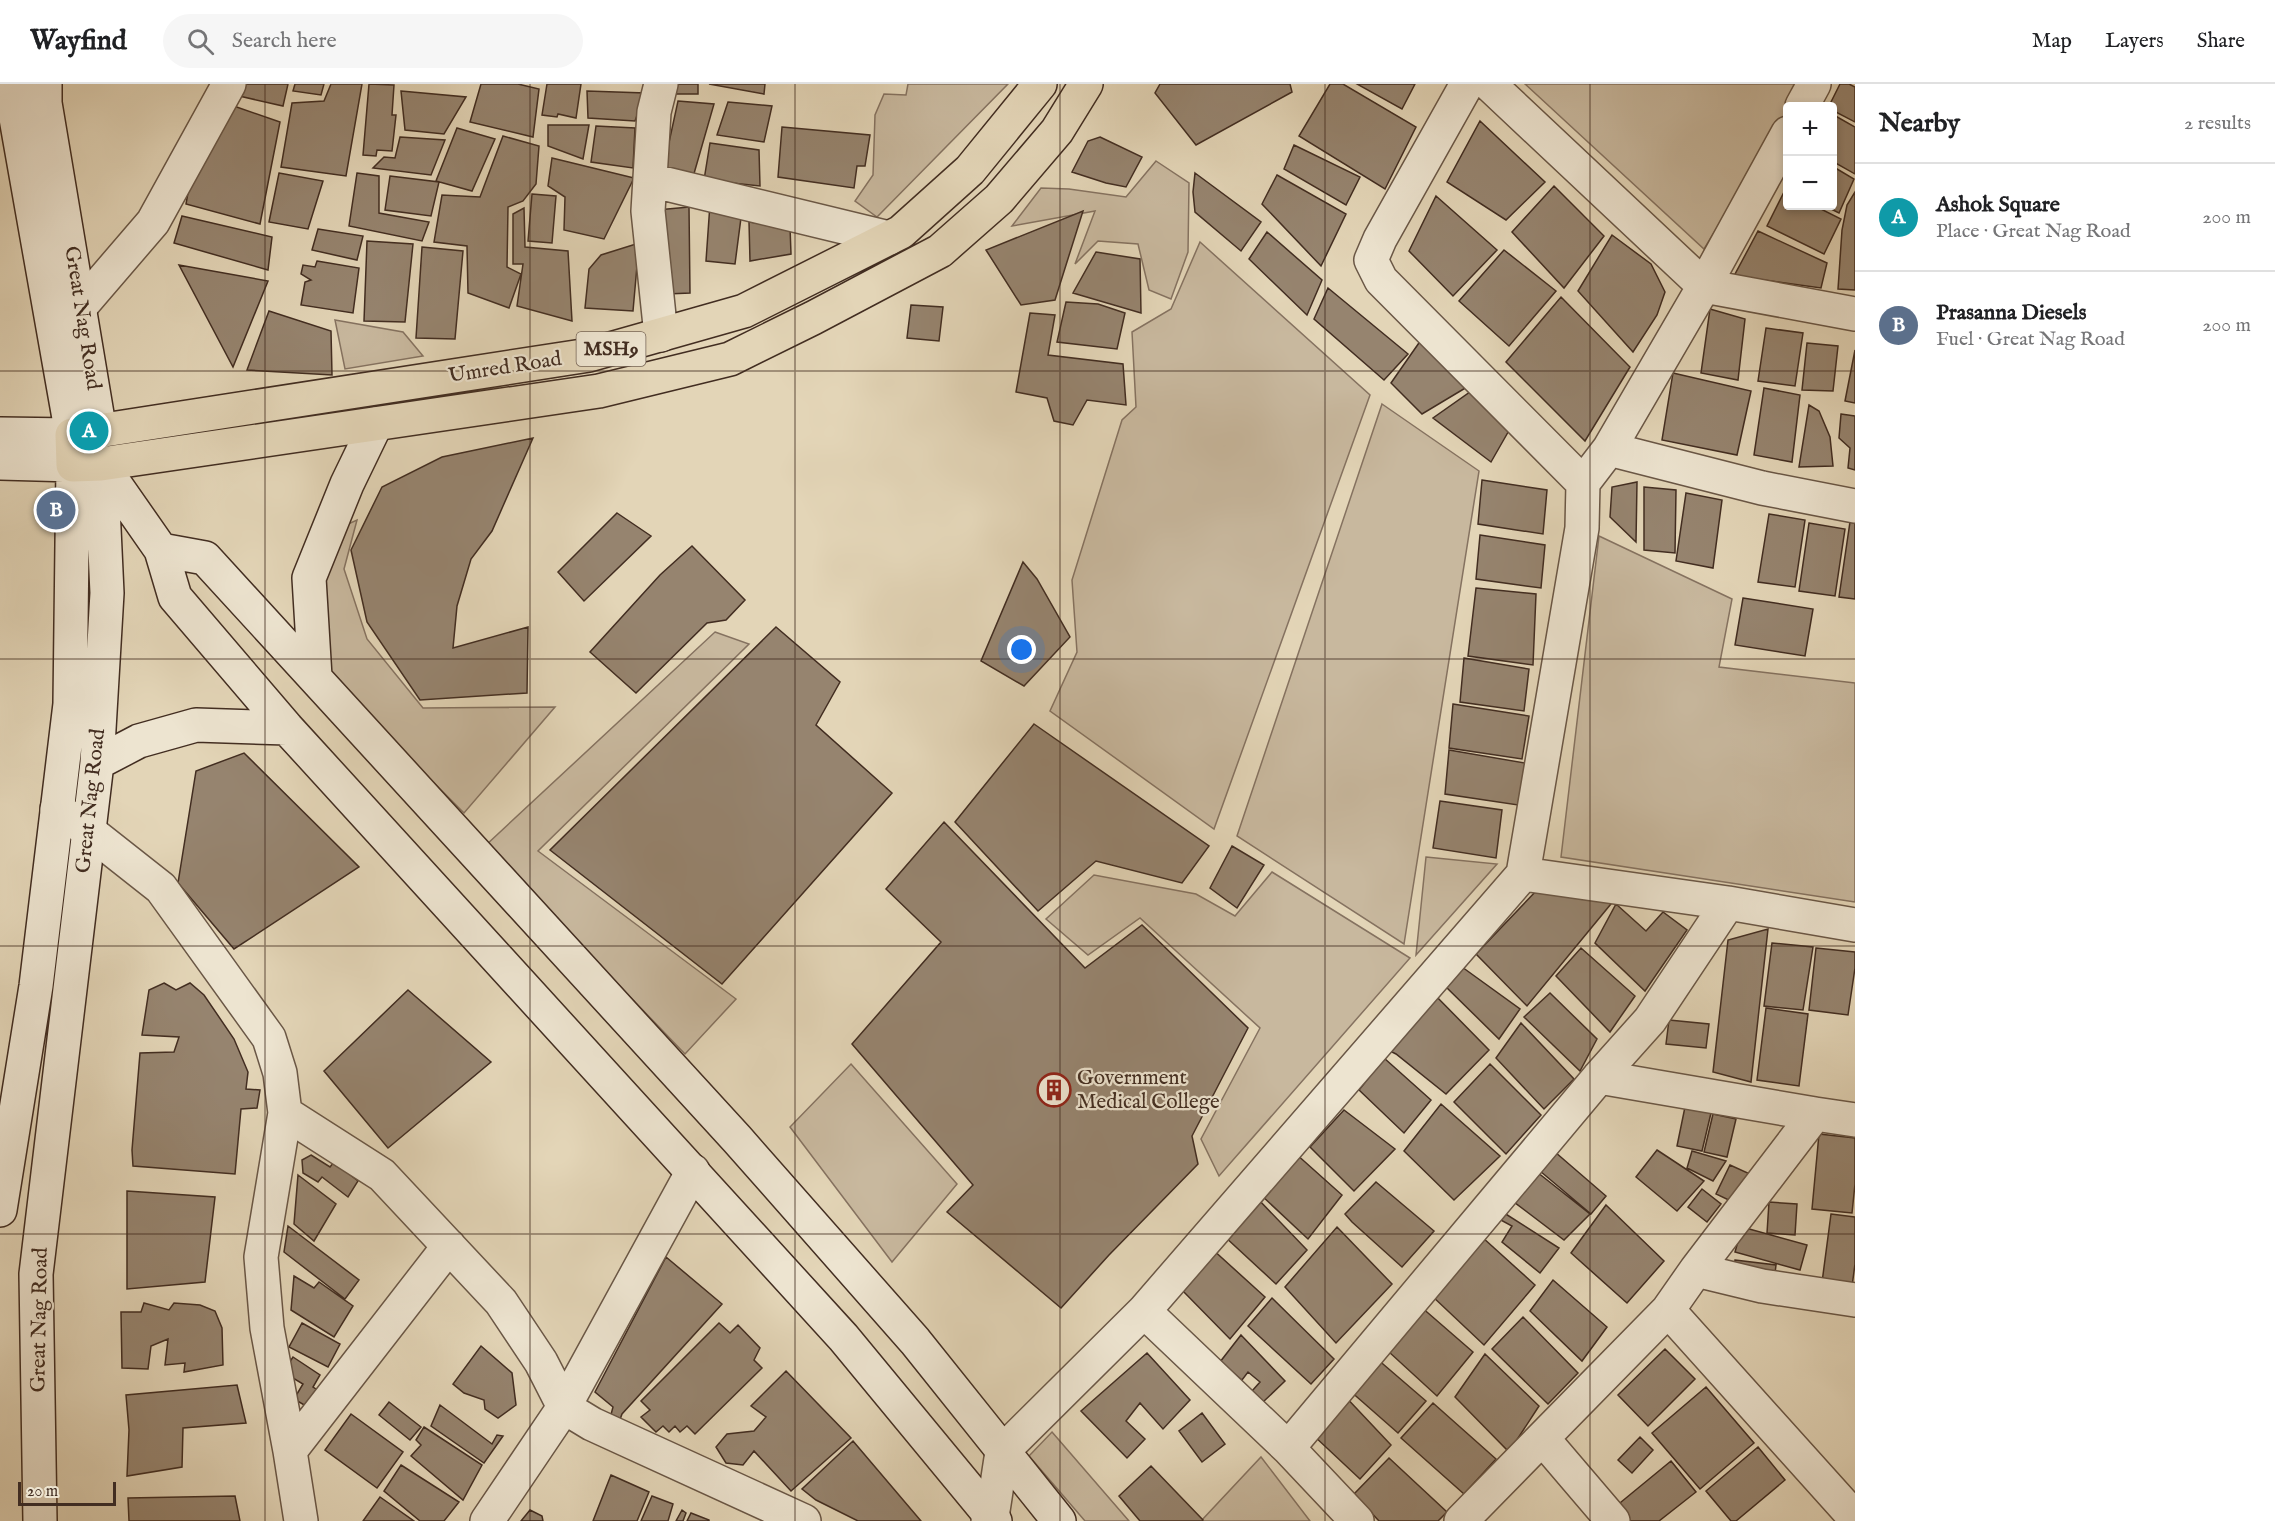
<!DOCTYPE html>
<meta charset="utf-8">
<style>
:root{--surface:#fff;--page:#f6f6f6;--text:#202124;--muted:#757577;--line:#e0e0e0;--accent:#2563eb}
body{margin:0;font-family:"IM FELL English",serif;background:var(--page);color:var(--text)}
.controls{position:absolute;right:18px;top:18px;display:grid;overflow:hidden;border-radius:6px;box-shadow:0 3px 9px #0003}
.controls button{width:54px;height:54px;display:grid;place-items:center;padding:0;border:0;border-bottom:2px solid var(--line);background:var(--surface);color:var(--text);font:30px sans-serif}
.scale{position:absolute;left:18px;bottom:15px;width:98px;box-sizing:border-box;padding-left:6px;border:3px solid #422d21;border-top:0;font-size:16px;line-height:21px;white-space:nowrap;color:#422d21;-webkit-text-stroke:4px #ede4d0;paint-order:stroke}
.you{position:absolute;left:1022px;top:566px;width:21px;height:21px;margin:-15px;border:4px solid #fff;border-radius:50%;background:#1a73e8;box-shadow:0 0 0 9px #1a73e833}
.badge{display:grid;place-items:center;width:39px;height:39px;border-radius:50%;background:var(--accent);color:#fff;font-size:20px;font-weight:700}
.pin{position:absolute;translate:-50% -50%;border:3px solid #fff;box-shadow:0 2px 6px #0006}
.list{margin:0;padding:0;list-style:none}
h2{display:flex;justify-content:space-between;align-items:center;height:78px;margin:0;padding:0 24px;font-size:26px}
h2 small{font-size:20px;font-weight:400;color:var(--muted)}
.list li{display:grid;grid-template-columns:39px 1fr auto;gap:18px;align-items:center;box-sizing:border-box;height:108px;padding:0 24px;border-top:2px solid var(--line)}
.list b{display:block;font-size:22px;white-space:nowrap}
.list p{margin:0;font-size:20px;white-space:nowrap;color:var(--muted)}
.list em{font-size:20px;font-style:normal;color:var(--muted)}
.icon{flex:none;width:33px;height:33px;fill:none;stroke:currentColor;stroke-width:2;stroke-linecap:round;stroke-linejoin:round}
.map{position:relative;flex:none;width:1855px;height:1437px;overflow:hidden}
header{display:flex;align-items:center;gap:36px;box-sizing:border-box;height:84px;padding:0 30px;background:var(--surface);border-bottom:2px solid var(--line)}
header strong{font-size:28px}
nav{display:flex;gap:33px;margin-inline-start:auto;font-size:21px}
.search{width:420px;height:54px;background:var(--page);display:flex;align-items:center;gap:15px;box-sizing:border-box;padding:0 21px;border-radius:33px;color:var(--muted);font-size:22px}
main{display:flex}
aside{flex:1;background:var(--surface)}
.map>svg:first-child{display:block}
.green{fill:#c8b89e;stroke:#857260;stroke-width:1.5}
.building{fill:#96846f;stroke:#422d21;stroke-width:1.5}
.lines{fill:none;stroke-linecap:round;stroke-linejoin:round}
.minor-casing{stroke:#6a5746;stroke-width:36}
.secondary-casing{stroke:#422d21;stroke-width:36}
.primary-casing{stroke:#422d21;stroke-width:36}
.minor{stroke:#ede4d0;stroke-width:33}
.secondary{stroke:#ede4d0;stroke-width:33}
.primary{stroke:#e3d5b7;stroke-width:33}
.grid{fill:none;stroke:#422d21;stroke-width:1.5;stroke-opacity:0.55}
.labels{text-anchor:middle;dominant-baseline:central;stroke-width:4.5;stroke-linejoin:round;paint-order:stroke}
.shield{fill:#ede4d0;stroke:#756456;stroke-width:1.5}
.shield-label{font-size:20px;font-weight:bold;fill:#422d21}
.street-label{font-size:21px;fill:#422d21;stroke:#ede4d0}
.poi-label{font-size:21px;fill:#422d21;stroke:#ede4d0;text-anchor:start}
</style>
<header>
<strong>Wayfind</strong>
<div class="search"><svg class="icon" aria-label="search" viewBox="0 0 24 24"><circle cx="10" cy="10" r="6"/><path d="M15 15l6 6"/></svg>Search here</div>
<nav><a>Map</a><a>Layers</a><a>Share</a></nav>
</header>
<main>
<div class="map">
<svg width="1855" height="1437" viewBox="0 0 1855 1437">
<rect width="100%" height="100%" fill="#e3d5b7"/>
<filter id="stains"><feTurbulence type="fractalNoise" baseFrequency=".00333" numOctaves="4"/><feColorMatrix values="0 0 0 0 .2 0 0 0 0 .09 0 0 0 0 .02 0 0 0 .5 -.17"/></filter>
<radialGradient id="worn" r=".72"><stop offset=".6" stop-color="#630" stop-opacity="0"/><stop offset="1" stop-color="#630" stop-opacity=".3"/></radialGradient>
<!-- green -->
<path class="green" d="M908,0h100l-131,133 -22,-16 18,-26 2,-60 9,-21 22,1z
M1525,0h280l-101,165z
M1156,77l33,22 -1,69 -17,47 -22,-9 -11,-46 -40,-3 -23,23 20,-53 -83,15 29,-38 28,1 57,8z
M1200,158l170,153 -156,434 -164,-118 27,-59 -5,-72 50,-160 14,-13 -4,-75 39,-23z
M335,236l68,12 20,24 -78,13z
M1382,320l97,67 -75,473 -167,-108z
M357,436l-13,49 23,70 56,69 132,-1 -91,106 -138,-138 -5,-98 18,-49z
M1599,452l133,63 -13,68 136,16v219l-294,-45z
M715,548l34,12 -211,207 198,148 -51,55 -200,-208z
M1426,773l71,7 -81,91z
M1272,788l138,86 -191,218 -18,-37 59,-111 -120,-110 -52,37 -42,-36 48,-44 102,19 39,22z
M851,980l106,120 -65,78 -102,-135z
M1052,1348l77,89h-44l-56,-65z
M1261,1373l49,64h-109z"/>
<!-- building -->
<path class="building" d="M244,0h44l-5,22 -44,-10z
M295,0h29l-3,11 -28,-4z
M331,0h31l-16,92 -65,-9 11,-64 32,-2z
M369,0l25,1 -2,30h4l-4,36 -15,-1 -1,6 -13,-1z
M481,0h37l21,5 -6,48 -63,-15z
M547,0h34l-5,34 -18,-4 -1,3 -15,-2z
M672,0h26v10h-28z
M709,0h56l-1,10z
M1160,0h130l2,8 -96,53 -41,-52z
M1330,0h13l73,43 -31,62 -86,-53z
M1357,0h58l-13,25z
M1840,0h9l6,3v35l-23,-12v-4h-3z
M401,7l65,6 -22,37 -39,-4z
M587,7l58,2 -10,28 -47,-3z
M678,17l36,3 -21,73 -30,-7z
M728,18l44,4 -8,36 -47,-7z
M228,20l52,18 -20,102 -74,-20 7,-40z
M1832,30l23,13v47l-23,-13z
M1480,37l65,61 -39,38 -59,-38z
M548,41h41l-6,34 -35,-13z
M596,42l39,2 -2,40 -42,-6z
M782,43l88,8 -5,31h-8l-3,22 -76,-11z
M457,44l38,11 -23,52 -36,-10z
M503,52l36,10 -3,38 -13,17 -15,6 -1,60 14,7 -12,34 -41,-15 -1,-47 -33,-4 8,-47 38,2z
M400,53l45,3 -14,35 -58,-7 11,-11 11,1z
M1100,53l42,20 -16,30 -20,-4 -34,-11 16,-31z
M710,59l49,7 1,36 -56,-6z
M1294,61l66,32 -14,28 -62,-36z
M552,74l82,20 -30,61 -40,-9 1,-33 -17,-11z
M1832,82l22,13 -15,34 -14,-7h7z
M279,89l44,8 -15,48 -39,-7z
M357,89l22,3v37l50,9 -7,19 -73,-15z
M1195,89l66,49 -20,29 -46,-39 -2,-20z
M1277,91l69,39 -25,52 -59,-62z
M390,92l49,6 -8,34 -46,-6z
M1554,102l50,50 -40,52 -52,-56z
M1785,106l3,2v14h27l26,13 -17,35 -57,-28z
M1855,108v98l-17,-1 4,-59 5,-25z
M532,110l24,2 -4,47 -24,-2z
M1436,112l61,54 -44,46 -44,-45z
M710,120l32,6 -7,54 -29,-3z
M689,123l1,86 -23,1 -10,-84z
M524,124l1,39 43,4 4,70 -55,-15 6,-42h-10v-50z
M1083,127l-28,89 -34,5 -35,-55z
M182,132l90,21 -4,33 -94,-27z
M749,138l41,5 1,27 -41,7z
M318,145l45,7 -6,24 -45,-10z
M1758,147l69,32 -6,25 -87,-12z
M1267,148l55,48 -15,35 -58,-56z
M1612,151l39,29 14,28 -8,23 -24,37 -55,-61z
M367,157l46,3 -8,78 -41,-1z
M639,159l-6,68 -48,-3 4,-39 12,-14z
M422,163l41,4 -8,88 -39,-1z
M1504,166l52,41 -47,55 -50,-45z
M1096,168l44,7 1,54 -68,-20z
M317,177l42,7 -6,45 -52,-8 4,-23 6,-2 -10,-6 2,-9 12,2z
M179,181l89,16 -35,86z
M1328,204l80,66 -24,26 -70,-61z
M1561,213l69,70 -45,74 -79,-79z
M1066,218l32,2 27,9 -8,36 -60,-7z
M911,221l32,2 -4,34 -32,-3z
M1710,225l35,10 -7,61 -37,-7z
M269,227l62,20 1,44 -85,-5z
M1030,229l25,2 -7,40 75,9 3,41 -39,-5 -14,25 -19,-4 -7,-23 -31,-6z
M1766,244l37,5 -8,53 -37,-5z
M1421,256l46,47 -45,27 -31,-31z
M1807,259l31,3 -5,45 -31,-1z
M1855,266v53l-10,-2z
M1673,289l78,18 -14,64 -75,-15z
M1764,304l36,7 -8,67 -38,-7z
M1470,308l41,35 -20,35 -58,-44z
M1809,321l10,6 11,26 3,29 -34,1z
M1841,330l14,2v54l-7,-2 2,-20 -11,-10z
M533,354l-41,93 -21,28 -14,47 -4,42 75,-21 -1,66 -107,7 -53,-78 -16,-72 31,-63 60,-30z
M1482,396l65,10 -4,44 -65,-10z
M1637,398l-1,60 -26,-25 2,-30z
M1644,403l32,3 -1,63 -31,-3z
M1686,409l36,7 -9,68 -37,-7z
M617,429l34,23 -67,65 -26,-29z
M1769,430l36,6 -10,67 -37,-5z
M1850,438l5,1v76l-16,-2z
M1809,439l36,6 -10,67 -36,-5z
M1480,451l65,10 -4,43 -65,-9z
M692,462l53,54 -19,20 -19,3 -71,70 -46,-41 70,-77z
M1023,478l14,17 33,58 -46,49 -43,-25z
M1476,504l60,6 -3,71 -65,-9z
M1743,514l70,11 -8,47 -70,-11z
M776,543l64,55 -24,43 76,68 -170,191 -172,-134z
M1464,574l65,11 -5,42 -64,-9z
M1453,620l76,12 -7,43 -73,-11z
M1034,640l175,122 -27,37 -86,-22 -58,50 -83,-89z
M1449,666l76,13 -7,42 -73,-11z
M244,669l115,114 -125,82 -56,-66 18,-112z
M1440,717l62,9 -6,48 -63,-10z
M944,738l141,146 57,-43 106,103 -56,108 6,28 -89,91 -48,53 -114,-96 26,-27 -121,-141 89,-102 -55,-53z
M1232,762l32,19 -27,43 -27,-20z
M1537,806l78,9 -88,107 -51,-52z
M1616,820l30,27 17,-19 24,18 -42,61 -50,-48z
M1768,845l-17,153 -38,-10 15,-132z
M1772,859l41,4 -10,63 -39,-4z
M1581,864l54,48 -25,36 -54,-56z
M1816,864l39,4v16l-7,47 -39,-5z
M1462,883l58,42 -21,30 -55,-54z
M164,899l12,7 14,-7 14,12 30,44 14,33 -2,17 14,1 -3,18 -16,1 -6,65 -102,-8 -1,-16 8,-97 34,-1 5,-15 -37,-2 7,-45z
M408,906l83,72 -103,86 -64,-77z
M1432,908l57,58 -43,44 -50,-40 -12,-6z
M1550,909l47,46 -17,32 -56,-54z
M1766,924l42,6 -9,72 -42,-6z
M1669,936l40,4 -3,24 -40,-4z
M1521,939l53,56 -30,30 -48,-51z
M1384,974l47,42 -27,33 -45,-43z
M1490,980l51,51 -35,39 -52,-52z
M1441,1020l59,52 -46,44 -50,-49z
M1685,1023l26,6 -9,38 -25,-5z
M1344,1026l51,39 -41,42 -44,-44z
M1713,1030l23,5 -9,38 -23,-5z
M1819,1050l36,4v46l-3,29 -40,-4z
M1657,1066l47,31 -27,30 -41,-34z
M1692,1067l34,10 -13,20 -26,-13z
M1555,1068l51,44 -15,18 -51,-43z
M1295,1069l47,42 -34,44 -48,-45z
M311,1071l19,12 4,-5 24,19 -10,16 -26,-20 -4,5 -15,-9 -1,-13z
M1730,1081l20,9 -15,29 -19,-9z
M1537,1088l53,42 -26,26 -50,-38z
M298,1091l38,29 -22,37 -20,-17z
M1376,1098l58,49 -32,36 -50,-45 -7,-8z
M1702,1105l19,15 -14,18 -19,-15z
M127,1107l88,6 -10,85 -78,7z
M1257,1114l50,52 -31,34 -53,-49z
M1769,1118l28,2 -2,31 -28,-2z
M1606,1121l58,56 -37,42 -56,-50z
M1501,1127l58,37 -19,25 -38,-31 10,-16 -15,-8z
M1831,1130l24,3v47l-4,30 -30,-4z
M288,1142l71,54 -14,19 -61,-47z
M1337,1143l55,57 -56,59 -51,-56z
M1742,1143l65,18 -7,25 -65,-18z
M1482,1153l53,48 -51,60 -53,-50z
M1211,1164l54,49 -35,42 -51,-52z
M666,1173l56,47 -100,110 -4,11 -10,1 5,-19 -18,-15z
M1735,1176l41,5 -2,17 -41,-5z
M294,1192l20,12 5,-6 34,24 -19,31 -43,-27z
M1553,1196l54,47 -25,34 -52,-50z
M1272,1214l62,61 -23,25 -63,-58z
M144,1219l25,7 5,-7 26,2 15,6 7,17 1,37 -39,7 1,-9 -20,2 3,-26 -17,7 -3,23 -26,-1 -1,-56h20z
M1420,1222l53,46 -36,44 -48,-44z
M1523,1233l55,56 -30,31 -56,-55z
M302,1239l38,21 -12,23 -39,-20z
M719,1239l11,10 8,-8 22,23 -6,12 8,8 -67,66 -8,-8 -7,6 -5,-6 -6,6 -6,-6 -7,6 -15,-15 9,-7 -9,-9z
M1241,1251l44,46 -23,22 -10,-12 8,-9 -12,-10 -6,8 -22,-18z
M481,1262l31,27 4,32 -18,13 -13,-9 -1,-9 -20,-7 -11,-9z
M1665,1265l30,30 -47,47 -30,-31z
M1147,1269l43,47 -27,29 -23,-26 -14,18 19,18 -18,19 -46,-47z
M1485,1270l54,52 -30,46 -54,-55z
M293,1273l27,18 -7,12 9,6 -11,16 -17,-10 9,-15 -20,-12z
M1376,1274l50,43 -28,32 -49,-43z
M786,1287l65,67 -60,53 -37,-40 -11,14 -17,-2 -10,-16 11,-13 27,-3 12,-14 -15,-11z
M237,1301l9,38 -63,5 -1,39 -55,9 2,-46 -3,-35z
M1706,1303l48,56 -54,46 -48,-56z
M1341,1308l50,53 -31,34 -47,-44z
M389,1318l32,25 -11,13 -31,-25z
M1433,1319l63,56 -32,35 -63,-56z
M440,1321l52,39 5,-9 6,1 -19,27 -53,-37z
M1202,1329l23,31 -23,18 -23,-31z
M351,1330l52,38 -26,36 -52,-38z
M424,1343l58,38 -19,35 -52,-44 10,-11 -5,-5z
M1640,1353l13,13 -21,23 -14,-13z
M853,1357l68,80h-63l-42,-21 -14,-11z
M1758,1363l27,33 -49,41h-5l-25,-30z
M1389,1374l58,54 -9,9h-59l-25,-27z
M1671,1377l25,31 -37,29h-33l-11,-14z
M401,1381l58,37 -15,19h-24l-36,-30z
M1151,1382l52,54 -1,1h-62l-21,-25z
M611,1391l38,17 -12,29h-44z
M235,1412l5,25h-111l-1,-23z
M652,1412l21,8 -5,17h-27z
M380,1413l34,24h-51z
M530,1426l12,6 1,5h-22z
M682,1426l4,3 -3,8h-7z
M691,1429l18,7v1h-22z"/>
<g class="lines">
<defs>
<path id="minor" d="M1467,0l-87,155 -9,21 10,20 202,203
M1489,0l215,202 151,28
M1802,22l12,-22
M650,96l239,58
M80,223l73,-85 76,-138
M661,251l-13,-124 6,-99 7,-28
M1609,365l153,39 93,18
M57,725l33,23 71,56 108,150 11,35 5,40 -24,144 6,71 23,123 11,70
M1523,790l205,29 127,22
M1599,993l216,37 -119,156
M285,1029l97,62 119,127 40,60 23,45 28,17 212,97
M1815,1030l40,6
M1668,1226l187,208
M1144,1227l144,137 69,73
M1543,1355l70,82
M1288,1364l311,-371 51,-57 78,-117
M290,1367l159,-205
M487,1437l77,-114 129,-236
M988,1437l4,-4 10,-65 142,-141 379,-437 59,-346 1,-45 26,-34 95,-163 84,-153
M1461,1437l207,-211 28,-40 66,16 93,14"/>
<path id="secondary" d="M45,0v19l55,329
M0,350l72,1 -59,-334v-17
M0,379l73,2 -3,239 -34,282 -36,224
M101,380l60,86 14,47 112,131 556,609 152,184
M161,466l44,8 532,581 178,202 144,180
M315,593l-6,-99 38,-94 29,-60
M97,679l42,-22 57,-16 91,3
M40,1437l-4,-247 61,-511 10,-170 -6,-129"/>
<path id="primary" d="M1040,0l-70,86 -69,62 -157,79 -155,44 -517,80 1,30 28,-1 498,-73 131,-32 83,-41 127,-67 59,-52 58,-68 29,-47"/>
</defs>
<!-- minor casing -->
<use href="#minor" class="minor-casing"/>
<!-- secondary casing -->
<use href="#secondary" class="secondary-casing"/>
<!-- primary casing -->
<use href="#primary" class="primary-casing"/>
<!-- minor -->
<use href="#minor" class="minor"/>
<!-- secondary -->
<use href="#secondary" class="secondary"/>
<!-- primary -->
<use href="#primary" class="primary"/>
</g>
<!-- grid -->
<path class="grid" d="M265,0v1437M530,0v1437M795,0v1437M1060,0v1437M1325,0v1437M1590,0v1437M0,287h1855M0,575h1855M0,862h1855M0,1150h1855"/>
<!-- icons -->
<defs>
<symbol id="building-ring" viewBox="-11 -11 22 22"><circle r="9.5" fill="#ede4d0" stroke="#8f2418" stroke-width="1.5"/><path d="M-4-6H4V6H1V3H-1V6H-4ZM-2.5-4.3h1.7v1.8h-1.7ZM.8-4.3h1.7v1.8H.8ZM-2.5-1h1.7V.8h-1.7ZM.8-1h1.7V.8H.8Z" fill="#8f2418"/></symbol>
</defs>
<g fill-rule="evenodd">
<use href="#building-ring" x="1035" y="987" width="38" height="38"/>
</g>
<g class="labels">
<!-- shield labels -->
<rect class="shield" x="576.5" y="248" width="69" height="34" rx="4.5"/>
<g class="shield-label">
<text x="611" y="265">MSH9</text>
</g>
<!-- street labels -->
<g class="street-label">
<text transform="translate(82 234) rotate(81)">Great Nag Road</text>
<text transform="translate(505 284) rotate(-9)">Umred Road</text>
<text transform="translate(91 717) rotate(-84)">Great Nag Road</text>
<text transform="translate(40 1236) rotate(-89)">Great Nag Road</text>
</g>
<!-- poi labels -->
<g class="poi-label">
<text x="1077" y="994">Government<tspan x="1077" dy="24">Medical College</tspan></text>
</g>
</g>
<rect width="100%" height="100%" filter="url(#stains)"/>
<rect width="100%" height="100%" fill="url(#worn)"/>
</svg>
<div class="controls">
<button>+</button>
<button>−</button>
</div>
<div class="scale">20 m</div>
<div class="you"></div>
<div class="pin badge" style="left:89px;top:347px;background:#0f9aa8">A</div>
<div class="pin badge" style="left:56px;top:426px;background:#5c6f8a">B</div>
</div>
<aside>
<h2>Nearby<small>2 results</small></h2>
<ul class="list">
<li><span class="badge" style="background:#0f9aa8">A</span><div><b>Ashok Square</b><p>Place · Great Nag Road</p></div><em>200 m</em></li>
<li><span class="badge" style="background:#5c6f8a">B</span><div><b>Prasanna Diesels</b><p>Fuel · Great Nag Road</p></div><em>200 m</em></li>
</ul>
</aside>
</main>
